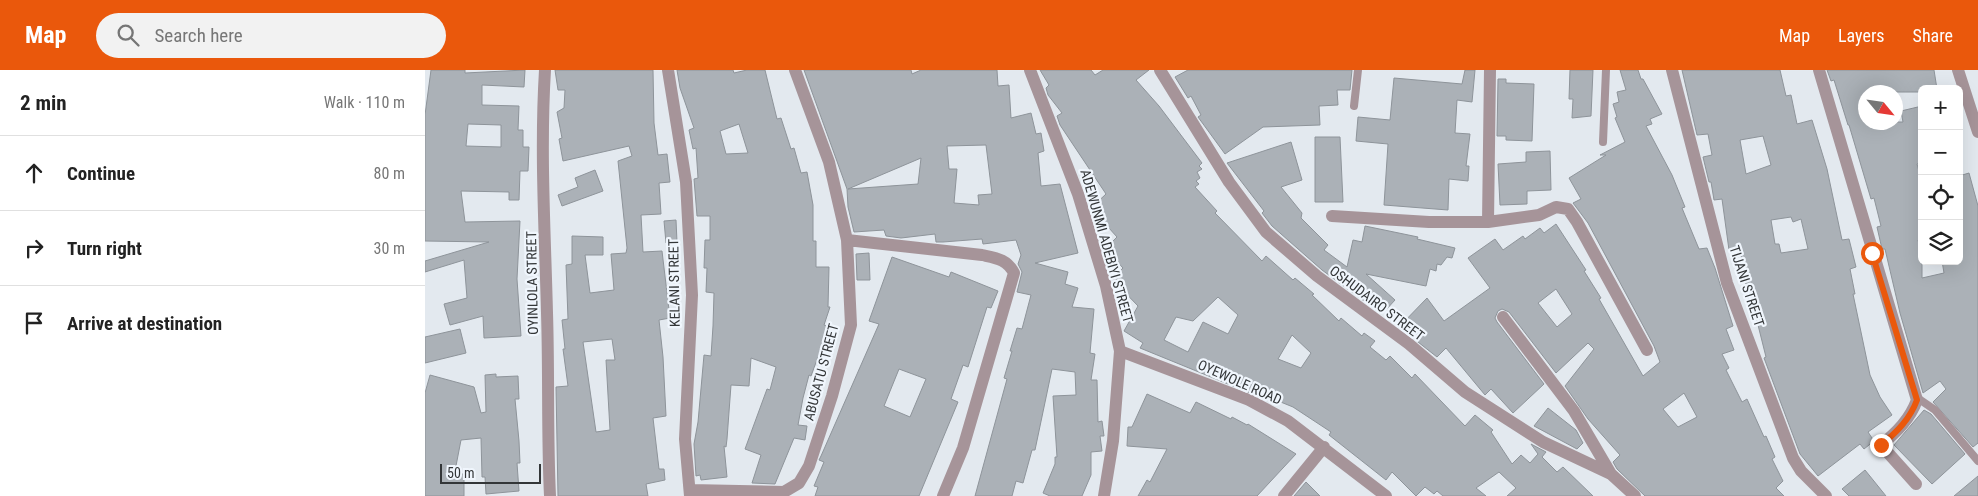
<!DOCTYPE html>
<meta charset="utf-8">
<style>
:root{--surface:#fff;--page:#f2f2f2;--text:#222;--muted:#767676;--line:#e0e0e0;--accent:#ea580c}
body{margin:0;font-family:"Roboto Condensed",sans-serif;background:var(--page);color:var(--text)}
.controls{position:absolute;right:15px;top:15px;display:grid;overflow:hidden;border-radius:8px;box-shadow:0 5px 20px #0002}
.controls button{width:45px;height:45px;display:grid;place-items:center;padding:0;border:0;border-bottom:1px solid var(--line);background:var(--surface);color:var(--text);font:25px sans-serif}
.compass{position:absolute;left:1433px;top:15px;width:45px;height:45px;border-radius:50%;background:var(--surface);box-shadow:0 5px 20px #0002;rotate:119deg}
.scale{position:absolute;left:15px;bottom:12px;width:101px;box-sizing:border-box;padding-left:5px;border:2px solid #333638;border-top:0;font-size:14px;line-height:18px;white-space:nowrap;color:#333638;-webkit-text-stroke:4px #f0f6fd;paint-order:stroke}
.stop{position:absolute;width:15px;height:15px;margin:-11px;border:4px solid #ea580c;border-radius:50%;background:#fff}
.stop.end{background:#ea580c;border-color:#fff;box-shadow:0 1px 5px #0008}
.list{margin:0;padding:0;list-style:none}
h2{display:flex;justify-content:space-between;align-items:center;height:65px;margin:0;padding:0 20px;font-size:21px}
h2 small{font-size:16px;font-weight:400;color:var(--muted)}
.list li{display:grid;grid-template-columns:32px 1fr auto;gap:15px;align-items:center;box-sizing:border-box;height:75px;padding:0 20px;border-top:1px solid var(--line)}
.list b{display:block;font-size:19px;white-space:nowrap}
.list em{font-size:16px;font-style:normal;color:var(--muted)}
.icon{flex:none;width:28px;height:28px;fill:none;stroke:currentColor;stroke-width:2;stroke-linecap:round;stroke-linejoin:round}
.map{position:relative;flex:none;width:1553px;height:426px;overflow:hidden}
header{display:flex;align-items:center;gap:30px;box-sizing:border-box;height:70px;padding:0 25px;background:var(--accent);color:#fff}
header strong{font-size:24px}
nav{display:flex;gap:28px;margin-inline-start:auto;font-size:18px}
.search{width:350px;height:45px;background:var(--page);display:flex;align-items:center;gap:12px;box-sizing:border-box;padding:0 18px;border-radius:28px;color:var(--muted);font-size:19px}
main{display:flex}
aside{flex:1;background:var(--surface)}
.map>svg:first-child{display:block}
.building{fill:#abb1b7;stroke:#8e949a;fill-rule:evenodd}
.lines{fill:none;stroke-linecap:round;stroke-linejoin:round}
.service{stroke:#a69499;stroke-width:8}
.minor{stroke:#a69499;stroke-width:12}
.route{stroke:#ea580c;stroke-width:6}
.labels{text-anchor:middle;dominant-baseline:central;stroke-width:4.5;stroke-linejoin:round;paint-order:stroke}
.street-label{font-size:14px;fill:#333638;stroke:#f0f6fd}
</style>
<header>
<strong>Map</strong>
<div class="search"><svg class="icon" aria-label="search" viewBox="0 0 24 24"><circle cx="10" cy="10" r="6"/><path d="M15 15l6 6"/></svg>Search here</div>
<nav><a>Map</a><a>Layers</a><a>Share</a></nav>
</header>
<main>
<aside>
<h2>2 min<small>Walk · 110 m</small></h2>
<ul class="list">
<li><svg class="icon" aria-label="ahead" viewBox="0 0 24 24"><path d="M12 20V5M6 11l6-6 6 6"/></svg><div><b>Continue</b></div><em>80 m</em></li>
<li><svg class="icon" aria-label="right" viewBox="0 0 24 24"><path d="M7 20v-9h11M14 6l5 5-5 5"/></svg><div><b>Turn right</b></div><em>30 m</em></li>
<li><svg class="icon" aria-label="arrive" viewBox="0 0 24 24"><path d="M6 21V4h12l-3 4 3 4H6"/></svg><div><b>Arrive at destination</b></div></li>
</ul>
</aside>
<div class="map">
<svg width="1553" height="426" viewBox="0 0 1553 426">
<rect width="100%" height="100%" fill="#e3e9ef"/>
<!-- building -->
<path class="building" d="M6,0h34v3l60,-3 -1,17 -42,-2v20l37,1 -1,24h5v17h6l-1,24h-8l-1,29h-10v-8l-48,-1 4,31 55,-1 -3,58 4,57 -37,2 -1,-22 -33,9 -6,-21 23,-6 -3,-38 -39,12v-11l64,-19 -64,-1v-126zM43,54l33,1v22l-35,-1z
M130,0h98l1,53 4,32 9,-1 3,28 -11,1 2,31 -20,1 2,37 19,-1 8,67 -11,2 4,37 3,59 -13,2 6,51h5l1,11 -19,4 2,12h-90l-2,-109 12,-1 -5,-37h2l-3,-29 6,-1 -2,-54 6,-1v-28l31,1v18h-18l5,38 24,-3 -3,-36 15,-1 1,-5 -9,-87 14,-5 -3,-10 -66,15 -4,-22 3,-1 -5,-26 7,-4 1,-18h-7zM187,269l3,21h-9l4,70 -14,2 -13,-90z
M252,0h56l1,3 13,-3h18l12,49 4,-1 10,31 3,-1 7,25 6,-1 6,33v36h3v26h13l-1,40h2l-6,18 5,2 -18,49 -2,-1 -6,23 -5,27 9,1 -2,14 -11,-2 -19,46 -23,-1 9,-28 -16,-6 22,-60 3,1 6,-23 -25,-9 -2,28 -18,-1 -4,54 -1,8 -2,-1 3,31 -26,3 -1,-5 -4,1 -2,-32 4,-22 6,-67 7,1 2,-30 1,-33 -8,-1 1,-24h-3l1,-28h5v-24h-13l-3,-37 4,-1 -2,-30 -3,1 -4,-19 5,-2 -14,-40zM314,54l9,29 -22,1 -6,-23z
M379,0h107l1,4 9,-4h76l1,16 11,-1 2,33 20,-5 5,21 5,-1 3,18 -6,2 3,33 19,-2 18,69 -43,10 33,9 -3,12 13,4 -6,19 22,2 -4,44 5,1 -4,26h6l1,42 4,-1 2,15h-4l2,15 -11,1v23l-9,21h-32l-7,-3 12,-29v-7h2l-4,-61 23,-1 -1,-23 -23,-3 -17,81h-3l-9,33 -7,-2 -4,15h-37l32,-117 -3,-1 8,-27h-2l7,-23 5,1 9,-34 -14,-3 5,-20 -4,-8 3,-9 -5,-15 -33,4 -1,-5 -39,3h-7l-1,-8 -34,4 -15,-2 -2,-6 -30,2 -6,-25 -1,-18zM561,75l6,49 -14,1 1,10 -25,-2 3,-34h-8l-2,-23zM496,88l-3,26 -70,5z
M615,0h51l4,5 8,-5h46l-13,10 23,26 43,57 -3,3 3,3 -5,3 3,6 -4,3 3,3 -4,3 22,24 -2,2 47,48 4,-5 27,24 2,-2 19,16 -2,1 27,26 2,-3 21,18 2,-3 11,8 -5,6 16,13 4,-4 22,22 3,-4 50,52 10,-11 18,15 -2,2 21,32 9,-9 9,8 8,-9 -7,-10 15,8 -4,5 15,15 6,-5 30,29h-86l9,-8 -17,-16 -23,16 10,8h-43l-6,-5 -3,3 -9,-7 -9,9 -24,-24 -6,8 -57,-45 2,-3 -38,-25 -32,-13 -1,3 -120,-49 3,-5 -19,-12 14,-25 -26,-27 11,-11 -18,-19 12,-12 -26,-29 15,-14 -46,-69 -3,-9 5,-3 -14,-18 -2,-7 3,-3zM793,227l20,18 -10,19 -25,-12 -15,30 -24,-12 12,-23 17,4zM867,265l19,18 -10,15 -23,-9z
M763,0h164l-2,20h-13l1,15 -19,1 1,19 -57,2 -38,27 -27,-37 3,-2 -10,-19 -3,2 -13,-21z
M1040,0h10l-3,32 -15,-2 -2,33 15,1 -4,32h3l-1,15 -19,-2 -1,31 -64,-5 4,-61 -32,-3 2,-24 32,3 4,-42 68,6z
M1145,0h23l-2,46 -19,2 1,-19h-4z
M1195,0h18l3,9h2l19,35 -12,5 2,5 -6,2 26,49 13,32 -3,1 17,41 8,-1 8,20 18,58 -7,3 8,21 -12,4 7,14 -3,2 16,32 5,-3 17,38 2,-1 9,21 -3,2 11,22 -7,7 8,8h-139l-28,-27 -4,-7 7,-7 -32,-36 -23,-33 29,-37 -6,-6 -32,30 -47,-61 -7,-3 -4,2 -3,7 2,4 47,62 -31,29 -22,-24 -6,6 -39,-47 -9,9 -38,-30 28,-29 17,23 46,-33 -22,-30 27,-19 8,11 20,-14 2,3 15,-11 4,5 12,-9 30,46 -2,1 17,27 -2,1 44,77 17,-14 -6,-16 -66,-123 -15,-20 8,-4 -12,-21 37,-23h-6l25,-13 -10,-24 2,-1 -4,-13 6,-2 -2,-10 9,-2zM1131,219l16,25 -15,13 -19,-24zM1259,323l13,24 -19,10 -15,-18z
M1257,0h98l6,26 5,-1 6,29 15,-4 15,49 15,71 7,-1 7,28 -6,2 5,25h-2l17,81 10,22 12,18 -24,17 6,9 -10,8 -4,-5 -42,32 -18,-22 -36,-96 2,-1 -9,-36 -9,-24 -8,-48 -11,1 -7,-51 -8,1 -3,-18h-2l-6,-25 9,-2 -4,-21 -11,1zM1338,66l8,29 -25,9 -6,-34zM1366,147l2,5 8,-3 7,30 -27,4 -2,-9h-4l-4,-24z
M1402,0h107l3,19h-15v3h-57v30h38l-2,-11 21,-5v56l-5,2 5,18v57l-4,1 4,16v22l22,-5 -2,-12h17v-85l10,-3 9,33v237l-5,4 -40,-45 13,-13 -6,-8 -17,12 -23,-80 -15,-64h-3l-5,-22 4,-1 -7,-28 -3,1 -22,-74h-1l-14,-45 -3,1z
M1073,9h8v4l28,1 -2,57 -26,-1v-4h-9z
M890,67h25l3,65h-28z
M866,72l11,38 -21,7 21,26 -1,5 27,27 -4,5 23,17 6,-27 9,2 3,-16 53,11 -1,2 38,9 -3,10 -5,-1 -6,8 -4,-1 -1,7 -6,-2 -4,17 -60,-12 29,26 -11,12 -10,-9 -3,3 -49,-36 -50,-44 -10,-13 2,-2 -37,-48z
M1125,81l1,39 -24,1v13l-27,1 -2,-41 28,-2v-10z
M170,100l8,21 -41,15 -4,-11 20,-8 -3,-9z
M251,150l1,22 -11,1 -2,-22z
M444,183l1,27h-13l-1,-26z
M467,187l57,20 2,-5 47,19 -7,17 -4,-1 -19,60 -5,-2 -12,34 7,3 -39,94h-104l3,-9 -4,-1 10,-24 -5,-2 2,-4 58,-132 -10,-3zM474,299l27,10 -16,38 -26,-11z
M35,259l6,24 -41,10v-26z
M71,304v3l22,-1 1,23h-4l4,42 1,22h-3l2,28 -33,3 -1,-17h-3l-1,-39 -20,2 -6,31 2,1v2h7v22h-39v-103l5,-18 44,12 7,26 5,-1 -1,-37z
M722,324l43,19 6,-11 35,17 1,-2 15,8 1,-1 48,30 -39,42h-119l9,-16 3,2 17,-33 -40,-3 1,-19h4z
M1123,338l28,22 7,13 -6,6 -43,-23z
M1499,340l7,4 34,40 -33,30 -38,-39z
M1440,400l21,26h-37l-7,-7z
M1553,406v20h-24z
M881,412l14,14h-26z"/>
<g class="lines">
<!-- service -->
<path class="service" d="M929,36l4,-36
M1178,72l3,-72
M1491,327l19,13 43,51"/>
<!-- minor -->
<path class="minor" d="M120,0c-5,81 0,162 2,243 2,61 0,122 3,183
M243,0l18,112 6,113 -7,144 5,57
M605,0l48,124 28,92 14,65 -7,90 -9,55
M735,0l69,112 37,50 51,44 92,68 56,48 78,50 68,32 24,22
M1247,0l55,213 66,175 8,13 25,25
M1394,0l98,330c-7,19 -20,32 -36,45l35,39
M1533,0l20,62
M907,146l97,6h59l51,-7 17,-8 12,2 9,13 70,128
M1063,152l2,-152
M422,170l135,15c14,3 25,4 32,18l-51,175 -20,48
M1078,247l71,94 37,63
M695,281l129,49 39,21 98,75
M265,420l94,2 15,-9 10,-17 23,-70 19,-71 -4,-85 -18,-78 -34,-92
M859,426l40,-49"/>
</g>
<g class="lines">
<!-- route -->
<path class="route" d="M1447,183l45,147c-7,19 -20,32 -36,45"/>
</g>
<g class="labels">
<!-- street labels -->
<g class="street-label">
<text transform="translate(682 176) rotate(74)">ADEWUNMI ADEBIYI STREET</text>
<text transform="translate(107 213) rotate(-91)">OYINLOLA STREET</text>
<text transform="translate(249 213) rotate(-91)">KELANI STREET</text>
<text transform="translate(1322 216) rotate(72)">TIJANI STREET</text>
<text transform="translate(952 233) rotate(37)">OSHUDAIRO STREET</text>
<text transform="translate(396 302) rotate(-75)">ABUSATU STREET</text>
<text transform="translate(815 312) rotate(24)">OYEWOLE ROAD</text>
</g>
</g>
</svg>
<div class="controls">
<button>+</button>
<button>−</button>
<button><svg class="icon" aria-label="locate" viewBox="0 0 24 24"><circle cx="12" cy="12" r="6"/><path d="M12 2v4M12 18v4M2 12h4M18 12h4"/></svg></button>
<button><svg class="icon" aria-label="layers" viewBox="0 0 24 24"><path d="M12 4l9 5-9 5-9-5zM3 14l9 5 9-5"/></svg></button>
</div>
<svg class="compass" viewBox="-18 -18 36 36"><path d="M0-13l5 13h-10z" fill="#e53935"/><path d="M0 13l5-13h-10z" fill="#767676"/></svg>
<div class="scale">50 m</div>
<div class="stop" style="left:1447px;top:183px"></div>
<div class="stop end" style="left:1456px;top:375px"></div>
</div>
</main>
